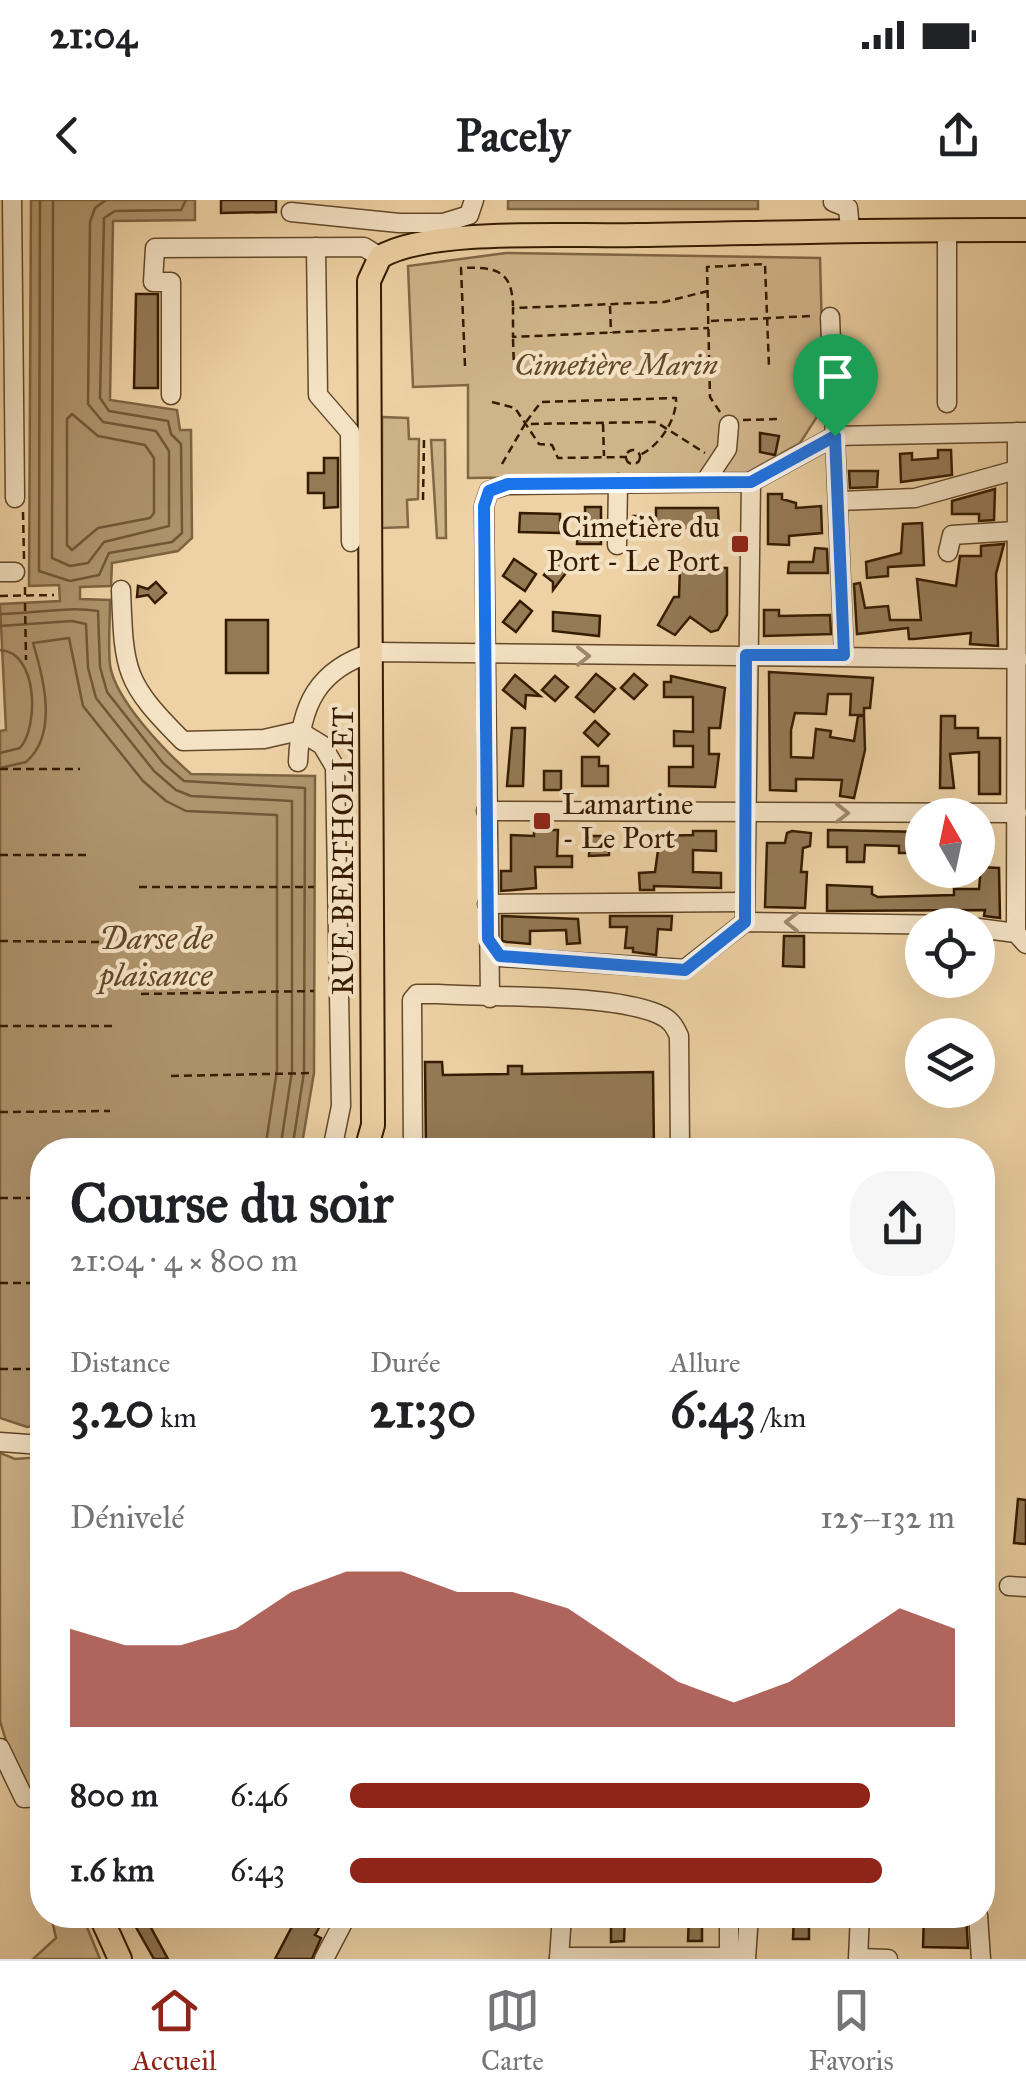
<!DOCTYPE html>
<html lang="fr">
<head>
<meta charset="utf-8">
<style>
  :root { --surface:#fff; --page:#f6f6f6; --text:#202124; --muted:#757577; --line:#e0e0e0; --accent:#8f2418 }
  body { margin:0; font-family:"IM FELL Great Primer",serif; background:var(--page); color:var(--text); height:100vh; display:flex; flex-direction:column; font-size:38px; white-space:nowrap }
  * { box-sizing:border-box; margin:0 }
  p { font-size:32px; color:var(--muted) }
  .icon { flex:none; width:55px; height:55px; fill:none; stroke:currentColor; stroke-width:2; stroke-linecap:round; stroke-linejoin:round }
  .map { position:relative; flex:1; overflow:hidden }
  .drawer { position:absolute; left:30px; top:938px; width:965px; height:790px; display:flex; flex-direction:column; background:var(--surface); border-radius:40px; box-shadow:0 10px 40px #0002 }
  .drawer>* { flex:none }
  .needle { width:65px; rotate:351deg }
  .fabs { position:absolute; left:905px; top:598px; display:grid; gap:20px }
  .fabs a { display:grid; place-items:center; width:90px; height:90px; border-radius:50%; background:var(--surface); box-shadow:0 10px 40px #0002; font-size:50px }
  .pin { position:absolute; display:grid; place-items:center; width:85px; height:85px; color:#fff; margin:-102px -42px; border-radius:50% 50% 50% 0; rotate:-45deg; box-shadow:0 0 10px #0007 }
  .pin .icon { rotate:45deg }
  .round { display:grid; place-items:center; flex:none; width:105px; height:105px; border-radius:40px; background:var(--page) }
  .headline { display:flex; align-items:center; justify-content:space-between; height:170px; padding:0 40px }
  h1 { font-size:55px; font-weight:700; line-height:75px }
  .figures { display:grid; grid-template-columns:repeat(3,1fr); gap:15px; height:170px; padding:10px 40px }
  .figures div { display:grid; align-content:center }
  .figures b { font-size:50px; font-weight:700 }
  .figures small { font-size:28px; font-weight:400 }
  .figures p { font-size:28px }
  .chart { height:280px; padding:20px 40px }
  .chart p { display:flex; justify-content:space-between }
  .chart svg { width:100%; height:180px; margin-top:10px; fill:var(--accent); opacity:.7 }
  ul { padding:0 40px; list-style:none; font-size:32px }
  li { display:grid; grid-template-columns:160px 120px 1fr; align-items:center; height:75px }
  li i { height:25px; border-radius:12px; background:var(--accent) }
  .status { display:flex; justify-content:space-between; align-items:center; height:70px; padding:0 50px; background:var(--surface); direction:ltr }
  .status svg { height:28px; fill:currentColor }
  header { display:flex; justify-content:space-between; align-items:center; height:130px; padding:0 40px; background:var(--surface); font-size:45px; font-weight:700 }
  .menu { display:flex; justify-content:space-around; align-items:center; height:140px; border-top:2px solid var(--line); background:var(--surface); font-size:28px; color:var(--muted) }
  .menu a { display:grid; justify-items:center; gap:5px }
  .menu .on { color:var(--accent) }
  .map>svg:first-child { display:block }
  .green { fill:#cfb389; stroke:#826744; stroke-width:2.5 }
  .water { fill:#af946d; stroke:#7e6441; stroke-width:2.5 }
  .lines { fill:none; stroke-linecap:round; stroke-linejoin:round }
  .shore { stroke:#725836; stroke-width:2.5 }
  .building { fill:#957a56; stroke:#351b00; stroke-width:2.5 }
  .minor-casing { stroke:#634929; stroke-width:21 }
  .major-casing { stroke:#351b00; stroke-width:26 }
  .path { stroke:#351b00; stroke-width:2.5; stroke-dasharray:8 5; stroke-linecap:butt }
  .minor { stroke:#f4e2c4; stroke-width:18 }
  .major { stroke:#eed2a5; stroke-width:22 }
  .oneway { stroke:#9e886c }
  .route-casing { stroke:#fff; stroke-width:20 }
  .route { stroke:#1a73e8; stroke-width:12 }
  .poi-dot { fill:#8f2418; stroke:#f4e2c4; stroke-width:4 }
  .labels { text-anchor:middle; stroke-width:8; stroke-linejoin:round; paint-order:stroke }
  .park-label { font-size:30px; font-style:italic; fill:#634929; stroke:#f4e2c4 }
  .poi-label { font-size:30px; fill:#351b00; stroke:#f4e2c4; text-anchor:end }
  .street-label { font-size:30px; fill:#351b00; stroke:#f4e2c4 }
  .water-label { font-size:32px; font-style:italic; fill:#604526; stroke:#f4e2c4 }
</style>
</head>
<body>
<div class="status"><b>21:04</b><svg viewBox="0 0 49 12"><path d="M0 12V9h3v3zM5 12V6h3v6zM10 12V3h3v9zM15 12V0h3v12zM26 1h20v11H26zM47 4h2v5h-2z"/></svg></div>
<header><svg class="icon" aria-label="back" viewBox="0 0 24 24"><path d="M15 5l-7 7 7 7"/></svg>Pacely<svg class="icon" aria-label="share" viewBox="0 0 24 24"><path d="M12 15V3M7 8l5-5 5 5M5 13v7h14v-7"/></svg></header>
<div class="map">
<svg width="1026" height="1759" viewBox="0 0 1026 1759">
  <rect width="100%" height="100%" fill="#eed2a5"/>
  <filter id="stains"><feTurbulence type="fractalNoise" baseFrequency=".002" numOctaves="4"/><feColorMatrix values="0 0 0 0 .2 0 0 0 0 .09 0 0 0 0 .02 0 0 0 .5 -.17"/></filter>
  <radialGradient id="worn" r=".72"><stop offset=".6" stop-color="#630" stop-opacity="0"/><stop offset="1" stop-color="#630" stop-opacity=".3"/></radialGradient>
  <g class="green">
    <polygon points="506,53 820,58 824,206 800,243 745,274 468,278 468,185 413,187 408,66"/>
    <polygon points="382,217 408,218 409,239 419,239 418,299 407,300 408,327 382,328"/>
    <polygon points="431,240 445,240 446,338 437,338"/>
    <polygon points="0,1253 15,1259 42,1257 42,1583 33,1590 19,1583 0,1521"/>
    <polygon points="51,1715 82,1715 100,1759 33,1759 56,1738"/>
  </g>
  <g class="water">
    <path d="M 31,0 L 195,0 L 195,20 L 113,21 L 110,200 L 177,210 L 180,230 L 191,230 L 192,338 L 178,351 L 112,363 L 111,386 L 80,387 L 80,399 L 110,400 C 110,422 108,444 110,465 C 115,500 165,551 191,574 L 315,576 L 314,873 L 301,950 L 42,950 L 42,1225 L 27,1227 L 0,1218 L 0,531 L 6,530 L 0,404 L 60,401 L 59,385 L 29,386 Z"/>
    <rect x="508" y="0" width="250" height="9"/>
  </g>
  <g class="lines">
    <g class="shore">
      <polyline points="40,0 39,371 70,381 99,375 109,353 172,342 182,333 181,244 171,234 168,221 109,211 100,198 104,18 115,11 181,10 186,0"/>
      <polyline points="53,0 52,358 70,366 88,363 104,342 169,326 169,251 156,231 103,222 88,204 90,22 95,8 106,0"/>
      <polygon points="72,214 98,236 145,245 154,258 154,313 150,318 98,328 72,350 67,345 67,219"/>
      <path d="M 0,414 C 35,414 66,406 98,411 L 100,467 L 107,492 L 163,563 L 184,581 L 305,588 L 304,872 L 292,950"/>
      <polyline points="0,426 72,421 86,424 88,468 96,498 154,571 176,590 191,596 292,601 292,871 280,950"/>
      <path d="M 0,450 C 38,452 39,526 20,548 L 0,553"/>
      <path d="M 0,568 L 26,562 C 59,534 43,476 33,443 L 69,438 L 83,506 L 143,581 L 166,601 L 186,611 L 277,615 L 277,870 L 265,950"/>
    </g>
  </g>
  <g class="building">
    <polygon points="221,0 276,0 276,12 221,13"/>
    <polygon points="136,94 158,94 158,188 134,188"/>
    <polygon points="760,233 779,236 775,255 760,252"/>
    <polygon points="938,250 951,250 952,275 901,282 900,254 912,253 912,260 938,258"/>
    <polygon points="324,258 338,258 338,307 324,308 324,293 308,293 308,273 324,273"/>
    <polygon points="849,271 878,271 877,287 850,288"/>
    <polygon points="995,289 994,320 979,321 979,314 952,314 952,301"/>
    <polygon points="768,294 782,294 782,299 796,303 796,308 821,306 822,333 789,336 789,345 768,344"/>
    <polygon points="585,307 601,307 601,344 577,344 578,327 585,327"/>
    <polygon points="656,308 718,308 719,328 668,328 668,337 632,336 633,316 656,316"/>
    <polygon points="520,313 560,314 560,333 519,332"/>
    <polygon points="922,323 924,365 888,367 888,376 867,378 866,362 901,353 903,324"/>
    <polygon points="1004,344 996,374 998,446 970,444 971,433 914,439 909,439 908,428 857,434 854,384 860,383 865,408 888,406 890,420 921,420 917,379 956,386 960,356 981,356 981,346"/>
    <polygon points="815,348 827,349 828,373 788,373 789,362 813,362"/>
    <polygon points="514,359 536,374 525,391 503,376"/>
    <polygon points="556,359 569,369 553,390 553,382 544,375"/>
    <polygon points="680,367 727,368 727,415 718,430 711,432 690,417 675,435 658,425 674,397 679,397"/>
    <polygon points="156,382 166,393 155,403 148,395 137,397 138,386 148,389"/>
    <polygon points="520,401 532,411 516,432 503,422"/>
    <polygon points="764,410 779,410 779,416 830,415 831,434 764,436"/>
    <polygon points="553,412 600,416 599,436 553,431"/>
    <rect x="226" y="420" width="42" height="53"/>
    <polygon points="769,472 873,478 870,508 864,508 864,515 850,515 851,494 828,494 826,514 795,513 791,530 791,557 813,558 816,529 831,531 830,537 854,541 858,516 864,516 865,550 854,598 840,596 842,580 796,579 796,591 770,590"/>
    <polygon points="596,474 615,489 594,512 576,497"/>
    <polygon points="634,474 647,485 634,499 621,488"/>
    <polygon points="515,475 540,496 526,495 525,508 503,490"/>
    <polygon points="555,476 568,487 555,501 542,490"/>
    <polygon points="671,476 725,488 720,528 709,528 709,554 719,554 715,587 669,586 669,567 693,567 693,546 674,546 674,531 693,532 693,497 664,497 664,482 671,482"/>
    <polygon points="941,516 955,516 955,528 978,528 978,538 1000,538 1000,594 979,594 979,552 950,554 954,588 940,588"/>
    <polygon points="595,521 609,534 598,546 584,533"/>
    <polygon points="512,528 525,528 523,586 507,586"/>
    <polygon points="582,557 599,557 599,566 608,566 608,586 582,586"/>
    <rect x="544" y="571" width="17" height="19"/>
    <polygon points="534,630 558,630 557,656 572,656 572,667 535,667 536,688 501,691 501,671 511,671 511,635 534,636"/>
    <polygon points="828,630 922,632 922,647 921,653 899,653 899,646 865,645 864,662 847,662 847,647 828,647"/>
    <polygon points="693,631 716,631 716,651 693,650 693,672 721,673 721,688 654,686 654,690 640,690 639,673 655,672 660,636 693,635"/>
    <polygon points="792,631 811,633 810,646 803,648 801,672 807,672 805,708 765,707 767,643 785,643 787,633"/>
    <polygon points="590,636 609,636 609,655 589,656"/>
    <polygon points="981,667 999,668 1000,718 984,716 985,710 827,711 827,685 872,687 872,694 878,697 954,695 954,689 979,689"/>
    <polygon points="502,716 578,719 580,743 567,744 566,730 530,731 530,744 507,742 502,741"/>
    <polygon points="610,716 672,716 671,730 658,729 656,755 633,752 633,748 625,748 627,727 610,727"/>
    <polygon points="784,736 804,736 804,767 783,766"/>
    <polygon points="425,862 442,862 443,875 508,874 508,866 522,866 522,874 653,872 654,950 426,950"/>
    <polygon points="1018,1299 1026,1300 1026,1344 1014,1343"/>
    <polygon points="129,1715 144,1715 168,1759 154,1759"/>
    <polygon points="298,1715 321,1724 315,1735 321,1738 312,1759 275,1759"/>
    <polygon points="611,1715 625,1715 624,1741 611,1742"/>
    <polygon points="689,1715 702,1715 702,1741 688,1741"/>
    <polygon points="794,1715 809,1715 809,1739 793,1739"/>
    <polygon points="924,1715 966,1715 968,1748 923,1747"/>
  </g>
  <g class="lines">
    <g class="minor-casing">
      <g id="minor">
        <polyline points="12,0 15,298"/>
        <polyline points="833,2 848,8 850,29"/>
        <polyline points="291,12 399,23 443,23 469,15 474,0"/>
        <polyline points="316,47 318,195 350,232 351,342"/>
        <polyline points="830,117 844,455"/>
        <polyline points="171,195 171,82 153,82 155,48 364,47 380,57"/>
        <polyline points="947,203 947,29"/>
        <polyline points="705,282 727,249 729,225"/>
        <polyline points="839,301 915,298 1016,270"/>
        <polyline points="617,345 618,283"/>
        <polyline points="948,352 952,335 1015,331"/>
        <polyline points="0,372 15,372"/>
        <path d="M 121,390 C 124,472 124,482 183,541 L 264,539 L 299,531"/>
        <polyline points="299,531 322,545 335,567 341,906 332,950"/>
        <path d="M 298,562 C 300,506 317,469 374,452 L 1018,459"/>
        <polyline points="486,611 1017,613"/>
        <polyline points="487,704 745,702"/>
        <polyline points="745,722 751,282"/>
        <polyline points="978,728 1016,733 1026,744"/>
        <polyline points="1016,733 1017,232"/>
        <polyline points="492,749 500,757 685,769 745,722 959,725"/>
        <polyline points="490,798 484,306 489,291 507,285 751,282 835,236 1026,232"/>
        <path d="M 413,950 L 412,800 L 417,794 L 438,794 C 496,798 609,793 658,814 C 670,819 674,825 679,836 L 680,950"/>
        <polyline points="0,1242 42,1245"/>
        <polyline points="1009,1386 1026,1387"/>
        <polyline points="0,1548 24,1598 42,1597"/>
        <polyline points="978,1715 981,1759"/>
        <polyline points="559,1757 729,1757"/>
        <polyline points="859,1758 888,1759"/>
        <polyline points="324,1759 347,1715"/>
        <polyline points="559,1759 562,1715"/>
        <polyline points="729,1759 729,1715"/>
        <polyline points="746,1759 749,1715"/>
        <polyline points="858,1759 860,1715"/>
      </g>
    </g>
    <g class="major-casing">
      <g id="major">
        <path d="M 366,950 L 373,925 L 369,81 L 380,57 C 430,27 574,37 637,35 C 767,33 896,29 1026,30"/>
        <polyline points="100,1715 120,1759"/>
      </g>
    </g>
    <g class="path">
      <polyline points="708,91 664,102 513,108 513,137 709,128"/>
      <polyline points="610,106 611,133"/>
      <polyline points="711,121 810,116"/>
      <polyline points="513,139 514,169"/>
      <path d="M 465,166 L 461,68 C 495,67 512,69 513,106"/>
      <polyline points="492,202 515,208 539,244 552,245 558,258 627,257"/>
      <polyline points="720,212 710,197 707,67 765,64 769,167"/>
      <polyline points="743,220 781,219"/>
      <path d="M 526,222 L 541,202 L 676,198 C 677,220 659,246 640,255"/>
      <polyline points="603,224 604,256"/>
      <circle cx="633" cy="257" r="7"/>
      <polyline points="502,264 525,224 656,222 705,253"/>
      <polyline points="423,300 424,240"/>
      <polyline points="23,312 24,359"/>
      <polyline points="25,387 25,395"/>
      <polyline points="0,396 54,395"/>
      <polyline points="25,403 26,460"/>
      <polyline points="0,569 80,569"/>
      <polyline points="0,655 87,655"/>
      <polyline points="139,687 314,687"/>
      <polyline points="0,741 102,742"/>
      <polyline points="141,794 314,791"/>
      <polyline points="0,826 112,826"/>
      <polyline points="171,876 314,873"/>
      <polyline points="0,912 110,911"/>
      <polyline points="0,998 42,998"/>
      <polyline points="0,1083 42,1083"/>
      <polyline points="0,1169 42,1169"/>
    </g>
    <use href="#minor" class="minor"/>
    <use href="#major" class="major"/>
  </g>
  <defs><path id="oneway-chevron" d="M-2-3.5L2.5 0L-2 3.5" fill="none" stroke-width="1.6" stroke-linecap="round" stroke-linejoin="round" transform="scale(2.5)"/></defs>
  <g class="oneway">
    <use href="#oneway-chevron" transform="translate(583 456)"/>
    <use href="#oneway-chevron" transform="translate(842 613)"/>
    <use href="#oneway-chevron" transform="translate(792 722) rotate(-180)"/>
  </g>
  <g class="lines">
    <g class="route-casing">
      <polygon id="route" points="835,236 844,455 746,455 745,722 685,770 500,756 488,739 484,306 489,291 508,284 751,282"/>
    </g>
    <use href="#route" class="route"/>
  </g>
  <g class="poi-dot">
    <rect x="730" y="334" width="20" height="20" rx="5"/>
    <rect x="532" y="611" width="20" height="20" rx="5"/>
  </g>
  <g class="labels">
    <g class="park-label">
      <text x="616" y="175">Cimetière Marin</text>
    </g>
    <g class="poi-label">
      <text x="720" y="337">Cimetière du<tspan x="720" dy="34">Port - Le Port</tspan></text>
      <text x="562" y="614" text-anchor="start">Lamartine<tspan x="562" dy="34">- Le Port</tspan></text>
    </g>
    <g class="street-label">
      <text transform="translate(343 651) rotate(-90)" y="10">RUE BERTHOLLET</text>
    </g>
    <g class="water-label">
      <text x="156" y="749">Darse de<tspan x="156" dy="37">plaisance</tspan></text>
    </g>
  </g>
  <rect width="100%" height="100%" filter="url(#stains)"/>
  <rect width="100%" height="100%" fill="url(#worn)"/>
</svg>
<div class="fabs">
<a><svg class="needle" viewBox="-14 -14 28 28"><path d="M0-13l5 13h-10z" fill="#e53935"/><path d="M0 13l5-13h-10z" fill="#757577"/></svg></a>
<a><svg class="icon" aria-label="locate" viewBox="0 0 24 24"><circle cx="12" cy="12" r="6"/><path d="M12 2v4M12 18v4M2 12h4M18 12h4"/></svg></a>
<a><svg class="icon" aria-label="layers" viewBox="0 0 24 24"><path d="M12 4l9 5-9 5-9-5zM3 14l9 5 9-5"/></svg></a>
</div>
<div class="pin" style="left:835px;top:236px;background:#1e9e55"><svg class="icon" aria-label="arrive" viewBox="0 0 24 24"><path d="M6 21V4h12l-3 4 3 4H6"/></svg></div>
<section class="drawer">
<div class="headline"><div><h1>Course du soir</h1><p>21:04 · 4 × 800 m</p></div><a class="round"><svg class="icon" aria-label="share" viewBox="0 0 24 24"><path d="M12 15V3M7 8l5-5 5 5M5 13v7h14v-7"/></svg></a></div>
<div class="figures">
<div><p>Distance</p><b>3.20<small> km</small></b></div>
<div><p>Durée</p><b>21:30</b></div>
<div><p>Allure</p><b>6:43<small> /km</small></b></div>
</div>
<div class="chart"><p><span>Dénivelé</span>125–132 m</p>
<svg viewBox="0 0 160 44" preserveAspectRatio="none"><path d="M0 44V20L10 24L20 24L30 20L40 11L50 6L60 6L70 11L80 11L90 15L100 24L110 33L120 38L130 33L140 24L150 15L160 20V44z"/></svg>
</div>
<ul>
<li><b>800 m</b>6:46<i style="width:86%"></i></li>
<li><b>1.6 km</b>6:43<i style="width:88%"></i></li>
</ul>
</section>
</div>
<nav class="menu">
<a class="on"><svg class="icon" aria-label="home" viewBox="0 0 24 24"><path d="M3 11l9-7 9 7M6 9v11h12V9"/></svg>Accueil</a>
<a><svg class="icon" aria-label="map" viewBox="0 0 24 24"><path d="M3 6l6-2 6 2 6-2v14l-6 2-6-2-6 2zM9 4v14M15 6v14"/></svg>Carte</a>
<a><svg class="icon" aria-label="saved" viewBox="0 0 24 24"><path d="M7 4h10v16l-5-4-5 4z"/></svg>Favoris</a>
</nav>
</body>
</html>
